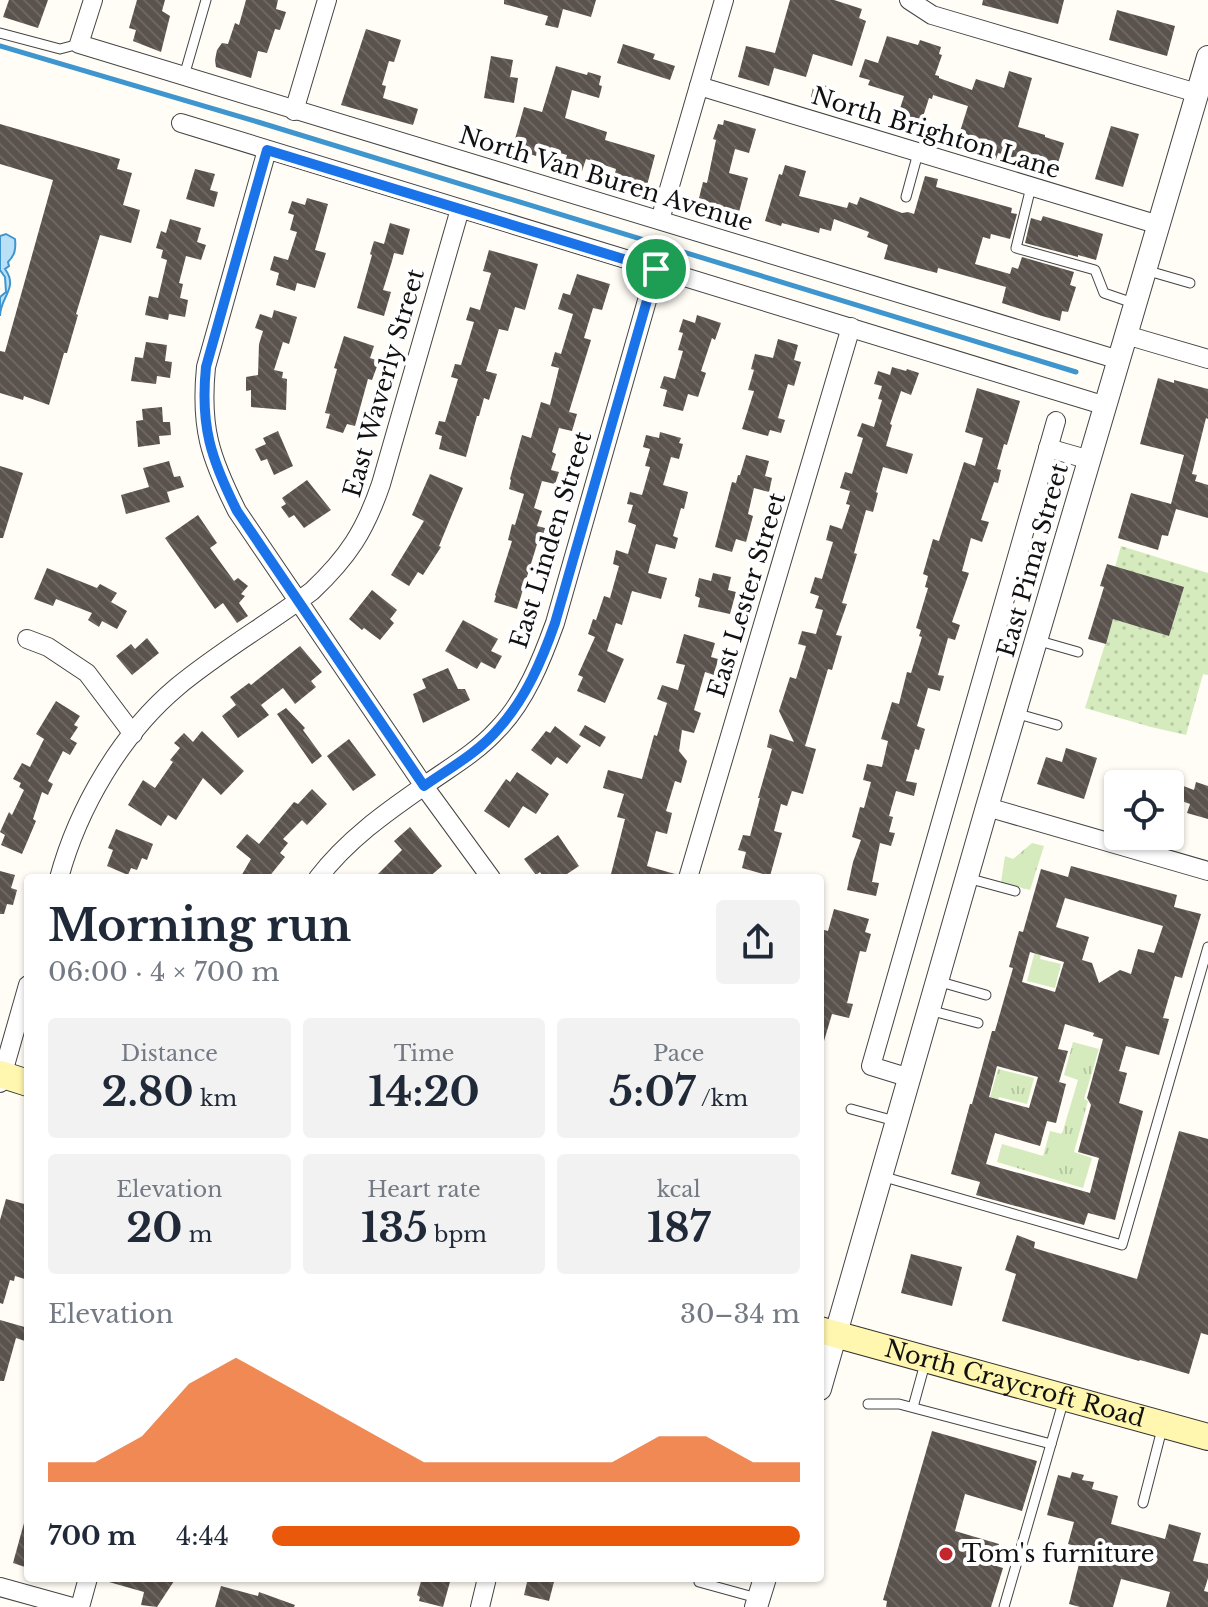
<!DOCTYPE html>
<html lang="en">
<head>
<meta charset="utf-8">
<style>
  :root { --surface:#fff; --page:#f2f2f3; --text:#1f2937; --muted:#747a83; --accent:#ea580c }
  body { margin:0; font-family:"Libre Baskerville",serif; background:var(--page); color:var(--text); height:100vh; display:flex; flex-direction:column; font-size:30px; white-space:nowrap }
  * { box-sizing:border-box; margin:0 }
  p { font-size:26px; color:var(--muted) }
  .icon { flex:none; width:44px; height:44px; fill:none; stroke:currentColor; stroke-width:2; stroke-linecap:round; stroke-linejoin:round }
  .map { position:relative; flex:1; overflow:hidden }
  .details { position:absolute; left:24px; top:874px; width:800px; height:708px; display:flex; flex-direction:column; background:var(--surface); border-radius:8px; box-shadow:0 2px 6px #0004 }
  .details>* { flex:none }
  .fabs { position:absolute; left:1104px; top:770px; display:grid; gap:16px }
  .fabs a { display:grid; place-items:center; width:80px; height:80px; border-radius:8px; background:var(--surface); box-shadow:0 2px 6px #0004; font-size:40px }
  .pin { position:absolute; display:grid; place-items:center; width:68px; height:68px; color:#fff; margin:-34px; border:4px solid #fff; border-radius:50%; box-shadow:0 2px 8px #0007 }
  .round { display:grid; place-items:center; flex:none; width:84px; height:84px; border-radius:8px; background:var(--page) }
  .headline { display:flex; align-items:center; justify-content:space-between; height:136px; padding:0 24px }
  h1 { font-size:44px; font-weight:700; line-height:60px }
  .figures { display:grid; grid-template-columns:repeat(3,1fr); gap:12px; height:136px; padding:8px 24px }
  .figures div { display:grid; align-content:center; border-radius:8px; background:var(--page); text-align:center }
  .figures b { font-size:40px; font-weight:700 }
  .figures small { font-size:22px; font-weight:400 }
  .figures p { font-size:22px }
  .chart { height:224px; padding:16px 24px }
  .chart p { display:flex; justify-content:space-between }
  .chart svg { width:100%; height:144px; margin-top:8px; fill:var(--accent); opacity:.7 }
  ul { padding:0 24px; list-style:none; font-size:26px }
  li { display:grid; grid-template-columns:128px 96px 1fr; align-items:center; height:60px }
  li i { height:20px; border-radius:10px; background:var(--accent) }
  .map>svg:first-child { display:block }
  .grass { fill:url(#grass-tufts) }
  .garden { fill:url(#garden-dots) }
  .water { fill:#b9e0f7; stroke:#3f96cf; stroke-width:2 }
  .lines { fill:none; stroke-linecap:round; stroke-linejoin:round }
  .stream { stroke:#3f96cf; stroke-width:5 }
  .building { fill:url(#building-back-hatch); fill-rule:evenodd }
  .service-casing { stroke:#444; stroke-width:11 }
  .minor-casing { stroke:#444; stroke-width:20 }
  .tertiary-casing { stroke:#444; stroke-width:24 }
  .secondary-casing { stroke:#333; stroke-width:28 }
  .service { stroke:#fff; stroke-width:9 }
  .minor { stroke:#fff; stroke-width:18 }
  .tertiary { stroke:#fff; stroke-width:22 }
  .secondary { stroke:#fff6b0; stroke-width:26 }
  .route-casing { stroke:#fff; stroke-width:16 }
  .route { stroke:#1a73e8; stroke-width:10 }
  .poi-dot { fill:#c4262e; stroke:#fff; stroke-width:3 }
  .labels { text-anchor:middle; stroke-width:8; stroke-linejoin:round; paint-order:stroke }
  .street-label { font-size:24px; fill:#111; stroke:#fff }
  .poi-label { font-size:24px; fill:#111; stroke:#fff; text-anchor:start }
</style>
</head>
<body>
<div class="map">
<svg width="1208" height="1607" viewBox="0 0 1208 1607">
  <defs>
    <pattern id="grass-tufts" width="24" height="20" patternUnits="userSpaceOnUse" patternTransform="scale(2)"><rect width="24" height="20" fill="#d5ebbd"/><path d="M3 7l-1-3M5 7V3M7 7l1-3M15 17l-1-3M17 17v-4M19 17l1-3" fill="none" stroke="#b6c8a1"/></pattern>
    <pattern id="garden-dots" width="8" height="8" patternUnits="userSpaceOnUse" patternTransform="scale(2)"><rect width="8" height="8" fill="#d5ebbd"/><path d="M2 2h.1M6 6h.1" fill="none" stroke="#b6c8a1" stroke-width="1.8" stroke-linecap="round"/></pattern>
    <pattern id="building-back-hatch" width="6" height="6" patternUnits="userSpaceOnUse" patternTransform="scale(2)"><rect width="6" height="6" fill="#5a524d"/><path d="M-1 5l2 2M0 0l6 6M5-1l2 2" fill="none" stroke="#6d6662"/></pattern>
  </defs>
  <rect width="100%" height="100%" fill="#fffdf5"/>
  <g class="grass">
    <polygon points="1032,843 1044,846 1030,890 1001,882 1005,856 1013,859"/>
    <polygon points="1039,936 1046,938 1040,959 1061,964 1055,988 1027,981"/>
    <polygon points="1073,1042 1099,1049 1084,1099 1088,1101 1074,1152 1092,1158 1083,1188 997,1162 1002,1144 1043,1156 1050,1131 1062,1134 1078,1080 1064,1075"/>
    <polygon points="998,1069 1034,1078 1027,1104 999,1097 997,1103 989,1101"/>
  </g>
  <polygon class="garden" points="1121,546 1208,573 1208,675 1203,674 1186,735 1151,727 1085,708 1113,619 1115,567"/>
  <path class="water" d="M 6,234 L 15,239 C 16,249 15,255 8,262 L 9,266 L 5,269 C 19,288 0,297 0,316 L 0,297 L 6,292 L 5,277 L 0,270 L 0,236 Z"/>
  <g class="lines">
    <polyline class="stream" points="0,46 258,122 1076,372"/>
  </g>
  <g class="building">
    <polygon points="9,0 48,0 38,28 3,17"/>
    <polygon points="137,0 165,0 162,11 170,16 161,52 133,41 136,30 129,28"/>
    <polygon points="246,0 278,0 276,9 286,12 280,30 275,29 267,53 258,51 251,78 216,67 215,60 217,50 222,43 228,44 235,23 239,25"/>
    <polygon points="504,0 596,0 591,17 563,9 558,28 545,25 548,16 504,4"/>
    <polygon points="790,0 834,0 862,9 859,18 866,21 852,66 813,54 806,77 774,68 769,86 738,77 746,46 775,53"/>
    <polygon points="983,0 1064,0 1058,24 982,5"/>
    <polygon points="1117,10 1175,26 1167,56 1109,40"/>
    <polygon points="366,29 401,40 394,62 389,61 382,85 386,86 383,98 418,109 413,125 341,105"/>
    <polygon points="887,36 918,45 920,40 941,47 939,54 942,55 935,75 939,76 939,78 972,90 976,79 1004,88 1009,71 1032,78 1018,127 1045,135 1045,137 1064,143 1056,170 998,153 996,160 976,154 979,145 958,138 968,106 933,95 932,99 929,98 919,129 896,121 904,96 868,85 870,80 859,77 865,59 878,63"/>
    <polygon points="623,44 655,54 653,59 675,66 670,80 617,63"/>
    <polygon points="491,56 513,60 510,77 518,78 514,103 484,98"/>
    <polygon points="556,66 587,75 588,72 601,76 599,85 602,86 599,98 572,90 565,118 607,132 605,140 655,155 646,189 625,183 626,180 614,177 616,169 586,159 582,171 564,165 567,155 538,147 536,156 521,151 524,142 515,139 524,107 542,112"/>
    <polygon points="814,83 835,88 831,103 811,97"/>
    <polygon points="724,120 756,129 749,153 735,149 729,173 748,178 739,212 734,211 734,213 704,205 706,200 699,198 703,182 707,183 716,140 713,139 718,124 723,125"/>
    <polygon points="0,124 120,159 117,169 132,173 123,205 140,210 131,243 100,235 76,314 78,315 67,353 64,353 49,405 24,396 23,400 0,393 0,351 5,352 53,180 0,164"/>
    <polygon points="1111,126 1139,134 1123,187 1095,179"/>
    <polygon points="785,165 806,171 799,196 847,208 849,202 857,205 860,197 902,213 908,212 914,214 925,176 938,179 936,187 1012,208 1011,213 1017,214 1010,239 991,234 990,239 983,237 975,264 1010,274 1012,267 1018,269 1022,257 1074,272 1070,285 1076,287 1068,312 1062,311 1060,321 1042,316 1002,303 1006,287 938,268 937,273 884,259 888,245 867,237 869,232 834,219 831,231 820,228 819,233 782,223 781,226 765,221 779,174 782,175"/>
    <polygon points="195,169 215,174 210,190 218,192 214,207 186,199"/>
    <polygon points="307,198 328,204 315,250 326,253 315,288 297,283 295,291 276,285 279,273 270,270 274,256 288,260 297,232 290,230 294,215 288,213 292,201 305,205"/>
    <polygon points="1043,216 1103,234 1096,260 1078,255 1078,257 1025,243 1031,218 1041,221"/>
    <polygon points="170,219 201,228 197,242 206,245 201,260 186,256 179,283 183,284 180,298 188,300 185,317 169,314 168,320 145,315 149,296 158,298 167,260 161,258 163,250 156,248 161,231 166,233"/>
    <polygon points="390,223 410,229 403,255 394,253 392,261 383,290 391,292 384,316 357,308 372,255 370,254 374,241 384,244"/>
    <polygon points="489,250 538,264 525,310 515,307 508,331 499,329 486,371 497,374 489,400 484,398 479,416 477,416 466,457 439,449 442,436 435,434 439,421 445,422 458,379 451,377 455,364 461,365 474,322 466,320 470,307 480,310 491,273 483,271"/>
    <polygon points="577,274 610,284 602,310 593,308 584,338 591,340 569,412 577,414 572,431 559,428 552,452 556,454 551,470 559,472 555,484 542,481 534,508 542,511 537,526 545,528 541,542 538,541 517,609 494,602 496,596 495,595 512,541 508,540 512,524 515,525 524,494 509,489 511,480 510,479 522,435 531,438 541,402 550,405 559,368 551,366 555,352 561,354 573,314 558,309 563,293 570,295"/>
    <polygon points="274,310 297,317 289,344 283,342 274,370 283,372 282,378 287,379 286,410 251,407 251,390 246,391 246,377 258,375 259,344 263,331 255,328 260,314 272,318"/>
    <polygon points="697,315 721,323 715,340 712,338 701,371 706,373 698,397 688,394 683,411 663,406 667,390 660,388 664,376 675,379 683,351 678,350 683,333 679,332 683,319 695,323"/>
    <polygon points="344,336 374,346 370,358 379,361 372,380 368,379 355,426 347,424 343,433 326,428 330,414 325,413 337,369 334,368"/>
    <polygon points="778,339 798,345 794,360 801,362 794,386 788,384 778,418 785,420 781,433 770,430 768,436 742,429 754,391 748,390 754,370 751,369 755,354 773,358"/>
    <polygon points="146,342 167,345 165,361 172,362 170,378 157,376 156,384 131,381 135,357 143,358"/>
    <polygon points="892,367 906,371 907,369 919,373 911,395 901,391 890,424 892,425 886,446 913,454 907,474 883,467 876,492 878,493 873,512 866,510 854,553 857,554 842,603 847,604 836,635 842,636 832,670 828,669 805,746 816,749 803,794 792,791 787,806 781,804 774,831 782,833 770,876 742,868 746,852 738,850 743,835 750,836 760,798 758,798 772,749 767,747 770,734 794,742 779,711 790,677 796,679 806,646 798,644 802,631 816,634 823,610 815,608 819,596 810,593 815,577 822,579 833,542 826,540 830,525 842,529 850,505 846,504 850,491 840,488 845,472 852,474 863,438 857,436 862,423 874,427 882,400 878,399 882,386 874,384 878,371 890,375"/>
    <polygon points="1158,378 1174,383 1174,380 1208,389 1208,419 1206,418 1192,474 1197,475 1195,481 1208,485 1208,518 1176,509 1168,536 1162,535 1158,550 1118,538 1131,493 1171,504 1184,455 1140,444"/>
    <polygon points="977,388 1020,401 1007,445 1004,444 997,469 1001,470 998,483 994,482 981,520 989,522 982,542 971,538 962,571 969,573 952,622 960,625 955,640 948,638 938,675 944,676 940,691 928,688 917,726 925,729 919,750 915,749 906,781 917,783 914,796 896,791 889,816 893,817 889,832 895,833 891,846 880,843 872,882 879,883 876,896 847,890 853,862 861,840 852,837 860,807 864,808 871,782 863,780 867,764 882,767 888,741 881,739 892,702 899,704 907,672 911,673 922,637 919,636 921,630 916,628 928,588 925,587 928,576 923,574 933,539 939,541 964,462 975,466 983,438 965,432"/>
    <polygon points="162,407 163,422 170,422 171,435 159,436 160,444 138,447 136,421 143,420 142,409"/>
    <polygon points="278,431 293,466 274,475 267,459 261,461 255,449 266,444 263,438"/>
    <polygon points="660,432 681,438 679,443 683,444 679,459 671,457 663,485 688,492 684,509 681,508 673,536 678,538 675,549 656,544 648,573 667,578 661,599 632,591 622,625 616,623 607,651 624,659 605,703 577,691 583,677 578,675 595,637 588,634 593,619 596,620 604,596 610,598 619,566 613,564 616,550 628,554 636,525 628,522 633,505 627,504 630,492 642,495 650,467 645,466 650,449 643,447 646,435 659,438"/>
    <polygon points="746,455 769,461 765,476 772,478 769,492 754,488 748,514 753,516 746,542 736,539 732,552 715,547 732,482 736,483 738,475 740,475"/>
    <polygon points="169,461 174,477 180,476 184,487 167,492 170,502 126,514 121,495 149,487 143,468"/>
    <polygon points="0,466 23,473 3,538 0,538"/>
    <polygon points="430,474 463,488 439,546 441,547 423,575 418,572 409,586 391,575 424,521 412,515"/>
    <polygon points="307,480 331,510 304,528 294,515 289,518 281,507 286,504 282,498"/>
    <polygon points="198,515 217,543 210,548 234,581 238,578 248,586 241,594 245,596 239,603 248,616 237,623 223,603 215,609 165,538"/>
    <polygon points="1107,564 1184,587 1169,636 1113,619 1106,644 1088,639 1104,587 1100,586"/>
    <polygon points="47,568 97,588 100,584 117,593 111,602 127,611 117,629 102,621 99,627 88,620 92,613 56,599 53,606 34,599"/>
    <polygon points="713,573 731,577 728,590 736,592 730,614 698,607 700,598 695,596 699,578 711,581"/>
    <polygon points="372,590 397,610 390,619 394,623 380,640 364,628 362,630 349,619"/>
    <polygon points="463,620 498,639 491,651 502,656 495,669 481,662 477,669 445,651"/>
    <polygon points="684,634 715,643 711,657 718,659 714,675 705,672 694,710 701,713 694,733 682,730 679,751 687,761 681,783 675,781 666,811 672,813 667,834 656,831 647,866 675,874 675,878 610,878 625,819 617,817 624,794 603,788 608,770 642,779 654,735 657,736 667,703 657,699 662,685 678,690 685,665 676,663"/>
    <polygon points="147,638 159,653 132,675 116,656 131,644 135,649"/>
    <polygon points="300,646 322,672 311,681 316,687 295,704 283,688 261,705 269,715 238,738 222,716 236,705 230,697 249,683 251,685"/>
    <polygon points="448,668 458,689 465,689 470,700 423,723 413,694 426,688 422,679"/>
    <polygon points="56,701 80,716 74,725 78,727 70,739 77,743 70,755 63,751 48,781 53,784 48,795 42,792 33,819 36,821 22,854 1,845 5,835 0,832 9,812 12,815 24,790 19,787 21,783 13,779 22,763 30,767 44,739 36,734"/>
    <polygon points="286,708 305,728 303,730 322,756 312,764 277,714"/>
    <polygon points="585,725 606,737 600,747 579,735"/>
    <polygon points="555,726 581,746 567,764 557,757 551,765 531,750 546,731 550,733"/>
    <polygon points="202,731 244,771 221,795 203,778 176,820 168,815 161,826 128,805 143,780 155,788 173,762 170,760 180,748 174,743 184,733 193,742"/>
    <polygon points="349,739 376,775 353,791 327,756"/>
    <polygon points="1066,748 1097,758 1084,799 1037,784 1046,757 1062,762"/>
    <polygon points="517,772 549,794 536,814 523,806 509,828 484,811 506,779 510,782"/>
    <polygon points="1170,781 1194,790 1196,782 1208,786 1208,819 1187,813 1190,804 1170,797"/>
    <polygon points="312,789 327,804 307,825 302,820 283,839 288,843 280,853 285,857 268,878 240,878 251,859 236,847 247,834 259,844 294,802 298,804"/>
    <polygon points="410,827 442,866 428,878 374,878 402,850 394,841"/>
    <polygon points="116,829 153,844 147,860 142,858 137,870 131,868 128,875 107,866 113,850 108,848"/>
    <polygon points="558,835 579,866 561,878 544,878 540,872 536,875 524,859"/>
    <path d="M 1071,866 L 1177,895 L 1174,907 L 1201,914 L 1182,978 L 1175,976 L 1163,1018 L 1169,1019 L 1159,1055 L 1126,1046 L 1119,1071 L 1127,1073 L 1119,1103 L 1143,1111 L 1115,1220 L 1088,1213 L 1084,1225 L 976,1195 L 980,1182 L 951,1174 L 970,1104 L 972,1104 L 992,1031 L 995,1031 L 1013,968 L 1009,967 L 1019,931 L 1023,932 L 1041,869 L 1068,877 ZM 1065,898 L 1163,926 L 1154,953 L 1138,949 L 1131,974 L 1120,970 L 1099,983 L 1092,963 L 1082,960 L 1089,937 L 1056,927 ZM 1030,952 L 1064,962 L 1055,992 L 1022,982 ZM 1065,1024 L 1094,1033 L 1093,1036 L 1103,1039 L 1087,1098 L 1091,1105 L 1078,1152 L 1099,1158 L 1090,1193 L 986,1164 L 995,1133 L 1040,1146 L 1047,1121 L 1056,1123 L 1066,1084 L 1059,1082 L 1068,1051 L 1058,1049 ZM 997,1066 L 1038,1077 L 1029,1108 L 989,1097 Z"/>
    <polygon points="0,871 15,875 11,888 17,890 13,905 7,904 4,914 0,914"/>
    <polygon points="834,909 869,919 865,932 871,934 866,952 860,951 847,1003 853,1004 849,1018 832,1014 824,1041 820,1041 820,929 828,931"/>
    <polygon points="1179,1131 1208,1139 1208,1335 1201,1333 1189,1374 1140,1360 1139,1361 1002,1321 1016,1274 1005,1270 1017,1235 1035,1242 1034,1248 1137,1279"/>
    <polygon points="6,1199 28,1205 28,1280 15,1276 14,1281 10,1280 3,1304 0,1303 0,1220"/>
    <polygon points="911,1254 962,1267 952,1306 901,1293"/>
    <polygon points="0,1320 28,1328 28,1342 16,1338 4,1381 0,1381"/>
    <polygon points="932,1431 1037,1461 1022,1511 965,1494 955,1531 999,1544 993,1565 1003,1568 991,1607 886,1607 887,1601 883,1600"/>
    <polygon points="1072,1472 1084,1475 1082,1480 1094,1482 1092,1489 1118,1496 1111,1524 1165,1539 1169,1524 1201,1533 1193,1561 1208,1564 1208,1578 1204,1591 1208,1592 1208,1607 1166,1607 1170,1592 1121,1579 1113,1607 1080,1607 1069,1604 1083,1548 1068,1544 1074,1522 1047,1515 1058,1475 1070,1478"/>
    <polygon points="24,1523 28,1524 28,1568 13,1563"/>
    <polygon points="110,1578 176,1578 157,1607 141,1605 144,1592 109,1582"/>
    <polygon points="422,1578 451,1578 443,1607 419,1601 420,1597 417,1595"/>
    <polygon points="528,1578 555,1578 549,1601 524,1595"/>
    <polygon points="221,1586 258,1596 259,1592 295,1605 294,1607 215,1607"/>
  </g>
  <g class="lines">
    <g class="service-casing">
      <g id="service">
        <polyline points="0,33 60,49 79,44"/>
        <polyline points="184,76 206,0"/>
        <polyline points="1031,187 1016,248 1095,270 1104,293 1133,303"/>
        <polyline points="906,197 918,153"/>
        <polyline points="1145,270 1190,283"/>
        <polyline points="1036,640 1078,652"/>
        <polyline points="1015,713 1057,725"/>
        <polyline points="967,878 1015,891"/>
        <polyline points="937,981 986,995"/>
        <polyline points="929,1010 978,1023"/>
        <polyline points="851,1109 895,1121"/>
        <polyline points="881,1176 1122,1245 1208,947"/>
        <polyline points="868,1404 899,1404 1051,1444"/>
        <polyline points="913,1407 926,1360"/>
        <polyline points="1143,1503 1162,1429"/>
        <polyline points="699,1582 757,1598"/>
        <polyline points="1004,1607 1064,1399"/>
      </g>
    </g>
    <g class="minor-casing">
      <g id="minor">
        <polyline points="93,0 79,44 1119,360"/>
        <polyline points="909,0 932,15 1197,93"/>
        <polyline points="699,86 1159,225"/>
        <polyline points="294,111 327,0"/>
        <polyline points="181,123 1106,406"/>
        <path d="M 267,150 L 206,367 C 200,428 210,457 237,511 L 426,789 L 491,878"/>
        <polyline points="660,220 724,0"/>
        <polyline points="1126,335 1208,359"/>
        <polyline points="1048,448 1090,460"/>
        <polyline points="27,639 48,647 87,673 133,734"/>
        <polyline points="987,807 1208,871"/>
        <path d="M 59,878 C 78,808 121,734 177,687 C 219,652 268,624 312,591 C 348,557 365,531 381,484 L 460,209"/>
        <path d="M 318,878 C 347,840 385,813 424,786 C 449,768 476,753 497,730 C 525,702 542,659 555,623 L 656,269"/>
        <polyline points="688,878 851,327"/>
        <polyline points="910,1078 871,1066 1056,421"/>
        <polyline points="0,1083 28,985"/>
        <polyline points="0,1587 72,1607"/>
        <polyline points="80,1607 88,1578"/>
        <polyline points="480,1607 487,1578"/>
      </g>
    </g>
    <g class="tertiary-casing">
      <g id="tertiary">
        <polyline points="820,1389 987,807 1208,57"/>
        <polyline points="756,1607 765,1578"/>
      </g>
    </g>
    <g class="secondary-casing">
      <g id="secondary">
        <polyline points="0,1074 28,1083"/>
        <path id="s1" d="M 820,1330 L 1208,1437"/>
      </g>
    </g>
    <use href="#service" class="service"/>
    <use href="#minor" class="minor"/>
    <use href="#tertiary" class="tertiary"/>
    <use href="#secondary" class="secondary"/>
  </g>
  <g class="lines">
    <g class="route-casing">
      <path id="route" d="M 267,150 L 656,269 L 555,623 C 542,660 526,698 499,728 C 479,752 450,768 424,786 L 237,511 C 211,459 200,426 206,367 Z"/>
    </g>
    <use href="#route" class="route"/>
  </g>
  <circle class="poi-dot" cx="946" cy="1554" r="8"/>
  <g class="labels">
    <g class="street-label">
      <text transform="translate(936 133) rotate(17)" y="8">North Brighton Lane</text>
      <text transform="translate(606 179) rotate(17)" y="8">North Van Buren Avenue</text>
      <text transform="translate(384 383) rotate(-74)" y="8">East Waverly Street</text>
      <text transform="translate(551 540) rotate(-73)" y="8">East Linden Street</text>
      <text transform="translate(1033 560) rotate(-74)" y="8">East Pima Street</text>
      <text transform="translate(747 595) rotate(-73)" y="8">East Lester Street</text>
      <text dy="8" stroke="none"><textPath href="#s1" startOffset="202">North Craycroft Road</textPath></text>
    </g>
    <g class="poi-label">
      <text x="962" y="1562">Tom's furniture</text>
    </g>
  </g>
</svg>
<div class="fabs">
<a><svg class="icon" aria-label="locate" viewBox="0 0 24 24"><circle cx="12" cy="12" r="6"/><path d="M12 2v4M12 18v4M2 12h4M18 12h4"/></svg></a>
</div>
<div class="pin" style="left:656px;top:269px;background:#1e9e55"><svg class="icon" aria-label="arrive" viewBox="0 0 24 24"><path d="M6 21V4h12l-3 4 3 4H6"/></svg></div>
<section class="details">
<div class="headline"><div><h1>Morning run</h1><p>06:00 · 4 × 700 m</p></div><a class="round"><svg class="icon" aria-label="share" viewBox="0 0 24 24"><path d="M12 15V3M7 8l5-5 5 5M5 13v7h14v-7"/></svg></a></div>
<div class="figures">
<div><p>Distance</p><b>2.80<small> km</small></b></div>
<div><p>Time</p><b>14:20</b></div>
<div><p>Pace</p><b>5:07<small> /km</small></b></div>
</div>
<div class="figures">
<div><p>Elevation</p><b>20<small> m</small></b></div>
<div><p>Heart rate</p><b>135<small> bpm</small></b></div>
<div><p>kcal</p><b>187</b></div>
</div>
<div class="chart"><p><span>Elevation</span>30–34 m</p>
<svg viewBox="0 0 160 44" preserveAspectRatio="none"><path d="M0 44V38L10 38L20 30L30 14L40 6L50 14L60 22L70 30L80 38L90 38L100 38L110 38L120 38L130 30L140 30L150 38L160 38V44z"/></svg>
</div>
<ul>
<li><b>700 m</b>4:44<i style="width:100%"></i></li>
</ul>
</section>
</div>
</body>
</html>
